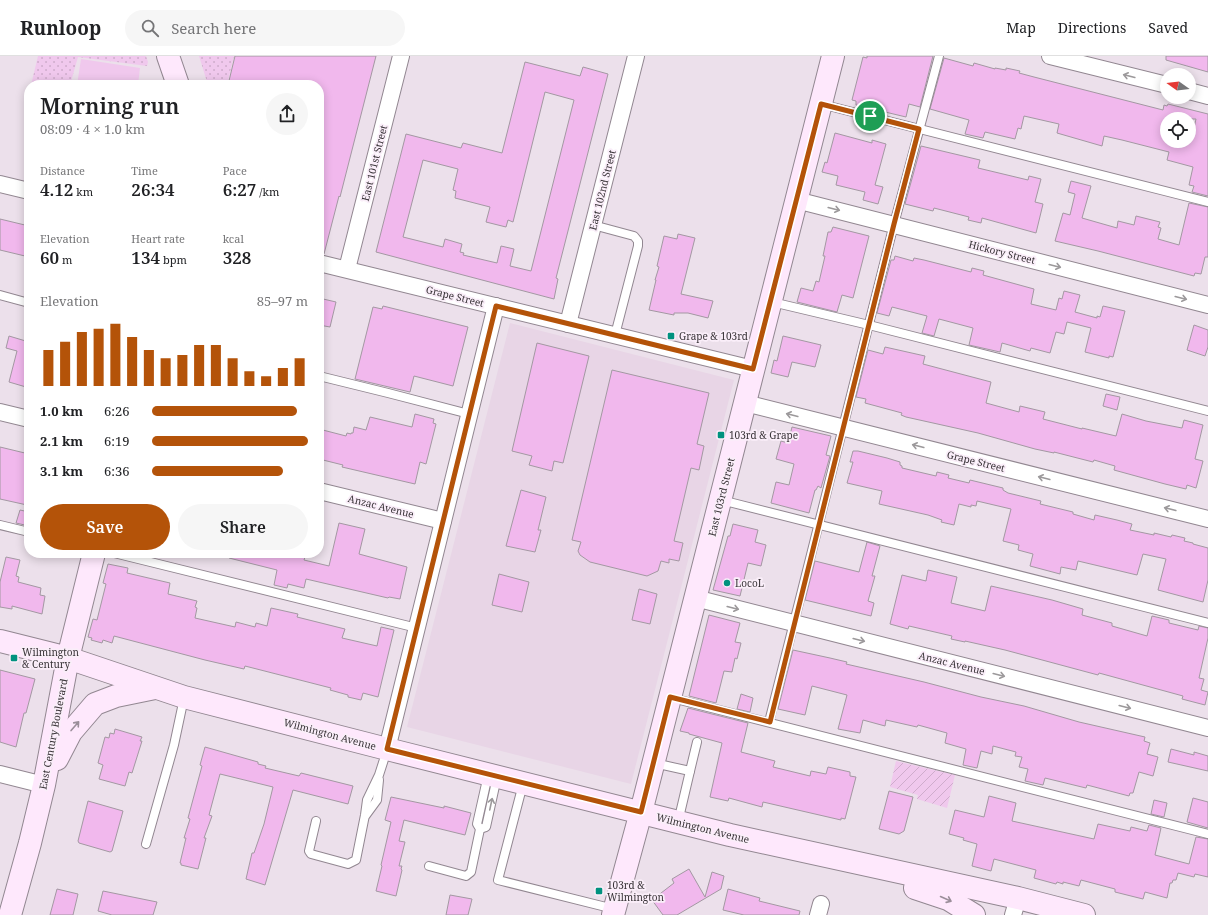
<!DOCTYPE html>
<html lang="en">
<head>
<meta charset="utf-8">
<style>
  :root { --surface:#fff; --page:#f6f6f6; --text:#202124; --muted:#757577; --line:#e0e0e0; --accent:#b45309 }
  body { margin:0; font-family:"Noto Serif",serif; background:var(--page); color:var(--text); height:100vh; display:flex; flex-direction:column; font-size:15px; white-space:nowrap }
  * { box-sizing:border-box; margin:0 }
  p { font-size:13px; color:var(--muted) }
  .icon { flex:none; width:22px; height:22px; fill:none; stroke:currentColor; stroke-width:2; stroke-linecap:round; stroke-linejoin:round }
  .map { position:relative; flex:1; overflow:hidden }
  .panel { position:absolute; left:24px; top:24px; width:300px; height:478px; display:flex; flex-direction:column; background:var(--surface); border-radius:16px; box-shadow:0 2px 10px #0003 }
  .panel>* { flex:none }
  .needle { width:26px; rotate:284deg }
  .buttons { position:absolute; left:1160px; top:12px; display:grid; gap:8px }
  .buttons a { display:grid; place-items:center; width:36px; height:36px; border-radius:50%; background:var(--surface); box-shadow:0 2px 10px #0003; font-size:20px }
  .pin { position:absolute; display:grid; place-items:center; width:34px; height:34px; color:#fff; margin:-17px; border:2px solid #fff; border-radius:50%; box-shadow:0 1px 4px #0007 }
  .round { display:grid; place-items:center; flex:none; width:42px; height:42px; border-radius:21px; background:var(--page) }
  .summary { display:flex; align-items:center; justify-content:space-between; height:68px; padding:0 16px }
  h1 { font-size:22px; font-weight:600; line-height:30px }
  .figures { display:grid; grid-template-columns:repeat(3,1fr); gap:6px; height:68px; padding:4px 16px }
  .figures div { display:grid; align-content:center }
  .figures b { font-size:17px; font-weight:600 }
  .figures small { font-size:11px; font-weight:400 }
  .figures p { font-size:11px }
  .chart { height:112px; padding:8px 16px }
  .chart p { display:flex; justify-content:space-between }
  .chart svg { width:100%; height:72px; margin-top:4px; stroke:var(--accent); stroke-width:6 }
  .action { display:flex; gap:8px; margin-top:auto; padding:8px 16px }
  .action a { flex:1; height:46px; border-radius:24px; background:var(--accent); color:#fff; font-size:16px; font-weight:600; line-height:46px; text-align:center }
  .action a+a { background:var(--page); color:var(--text) }
  ul { padding:0 16px; list-style:none; font-size:13px }
  li { display:grid; grid-template-columns:64px 48px 1fr; align-items:center; height:30px }
  li i { height:10px; border-radius:5px; background:var(--accent) }
  header { display:flex; align-items:center; gap:24px; box-sizing:border-box; height:56px; padding:0 20px; background:var(--surface); border-bottom:1px solid var(--line) }
  header strong { font-size:19px }
  nav { display:flex; gap:22px; margin-inline-start:auto; font-size:14px }
  .search { width:280px; height:36px; background:var(--page); display:flex; align-items:center; gap:10px; box-sizing:border-box; padding:0 14px; border-radius:22px; color:var(--muted); font-size:15px }
  .map>svg:first-child { display:block }
  .built { fill:#e8d5e6 }
  .grass { fill:url(#grass-dots) }
  .garden { fill:url(#garden-furrows) }
  .pitch { fill:#f0c8ed }
  .building { fill:#f1b8ed; stroke:#a398a2; fill-rule:evenodd }
  .lines { fill:none; stroke-linecap:round; stroke-linejoin:round }
  .lane-casing { stroke:#928791; stroke-width:10 }
  .street-casing { stroke:#928791; stroke-width:18 }
  .secondary-casing { stroke:#928791; stroke-width:24 }
  .lane { stroke:#fff; stroke-width:8 }
  .street { stroke:#fff; stroke-width:16 }
  .secondary { stroke:#fee8fc; stroke-width:22 }
  .oneway { stroke:#9c999b }
  .oneway2 { stroke:#9b8e9a }
  .route-casing { stroke:#fff; stroke-width:8 }
  .route { stroke:#b45309; stroke-width:5 }
  .poi-dot { fill:#00927f; stroke:#faeef9; stroke-width:1.5 }
  .labels { text-anchor:middle; stroke-width:3.5; stroke-linejoin:round; paint-order:stroke }
  .street-label { font-size:10px; fill:#383337; stroke:#faeef9 }
  .poi-label { font-size:10px; fill:#383337; stroke:#faeef9; text-anchor:start }
</style>
</head>
<body>
<header>
<strong>Runloop</strong>
<div class="search"><svg class="icon" aria-label="search" viewBox="0 0 24 24"><circle cx="10" cy="10" r="6"/><path d="M15 15l6 6"/></svg>Search here</div>
<nav><a>Map</a><a>Directions</a><a>Saved</a></nav>
</header>
<div class="map">
<svg width="1208" height="859" viewBox="0 0 1208 859">
  <defs>
    <pattern id="grass-dots" width="8" height="8" patternUnits="userSpaceOnUse"><rect width="8" height="8" fill="#f0c8ed"/><path d="M2 2h.1M6 6h.1" fill="none" stroke="#cfaccc" stroke-width="1.8" stroke-linecap="round"/></pattern>
    <pattern id="garden-furrows" width="10" height="10" patternUnits="userSpaceOnUse"><rect width="10" height="10" fill="#f0c8ed"/><path d="M-1 1l2-2M0 10L10 0M9 11l2-2" fill="none" stroke="#cfaccc"/></pattern>
  </defs>
  <rect width="100%" height="100%" fill="#ece0eb"/>
  <polygon class="built" points="510,267 734,324 631,728 407,671"/>
  <g class="grass">
    <polygon points="38,0 146,0 148,6 147,10 78,1 70,29 31,29"/>
    <polygon points="199,0 234,0 227,29 208,29"/>
  </g>
  <polygon class="garden" points="896,705 955,719 947,752 917,743 918,739 890,731"/>
  <polygon class="pitch" points="81,3 140,12 138,29 77,29"/>
  <g class="building">
    <polygon points="235,0 376,0 340,141 339,140 324,198 319,198 319,105 322,91 319,91 319,29 228,29"/>
    <polygon points="867,0 933,0 920,51 909,48 906,61 856,49 856,45 852,44 863,1 867,2"/>
    <polygon points="1166,0 1208,0 1208,16 1166,4"/>
    <path d="M 944,2 L 973,10 L 974,7 L 995,13 L 995,12 L 1006,14 L 1006,12 L 1020,15 L 1019,17 L 1034,21 L 1163,54 L 1164,49 L 1167,50 L 1168,48 L 1208,58 L 1208,140 L 1192,136 L 1194,130 L 1189,129 L 1193,111 L 1167,104 L 1169,96 L 1122,84 L 1104,80 L 1102,90 L 1057,77 L 1059,68 L 1024,60 L 1021,73 L 1018,72 L 1015,83 L 985,76 L 983,82 L 965,78 L 969,64 L 930,53 ZM 1167,63 L 1196,63 L 1191,85 L 1167,85 Z"/>
    <path d="M 525,6 L 580,20 L 583,11 L 608,18 L 556,222 L 558,223 L 554,243 L 376,196 L 406,78 L 461,92 L 463,87 L 502,97 ZM 545,36 L 574,44 L 531,215 L 510,210 L 514,193 L 501,190 L 497,207 L 463,199 L 464,197 L 460,196 L 462,188 L 445,183 L 443,191 L 403,181 L 423,104 L 458,113 L 453,134 L 456,135 L 455,142 L 490,151 L 486,166 L 506,171 L 508,164 L 513,166 Z"/>
    <polygon points="835,77 872,87 872,84 886,88 875,129 883,131 878,148 863,144 865,136 836,129 838,120 822,116 825,106 827,107"/>
    <polygon points="921,90 980,104 978,112 1028,124 1029,120 1041,123 1035,146 1043,148 1036,177 982,162 981,167 968,164 969,161 934,152 933,155 905,148"/>
    <polygon points="1071,125 1091,130 1082,162 1117,172 1118,165 1134,169 1136,160 1160,166 1158,171 1161,172 1158,183 1179,189 1189,147 1208,151 1208,201 1205,201 1201,218 1195,217 1194,220 1098,195 1055,185 1063,157 1070,159 1075,138 1068,136"/>
    <polygon points="0,163 29,170 29,184 25,200 0,194"/>
    <polygon points="833,171 869,180 853,242 842,239 837,256 797,246 801,232 813,235 816,225 819,226 825,200 823,200 828,176 831,176"/>
    <polygon points="678,178 695,182 681,238 713,245 708,262 688,257 674,257 674,259 649,254 656,224 655,224 659,211 657,210 664,180 677,183"/>
    <polygon points="895,200 913,205 914,202 924,204 971,216 972,212 984,215 983,219 1034,233 1031,248 1056,254 1059,242 1062,243 1064,235 1080,239 1075,256 1097,262 1097,260 1100,261 1103,250 1125,255 1113,301 1109,300 1109,302 1085,296 1091,272 1067,266 1064,278 1056,276 1050,297 1031,292 1030,295 1002,287 1000,296 969,289 973,272 939,263 934,280 922,277 927,260 892,251 889,260 877,257 891,204 894,204"/>
    <polygon points="319,242 336,246 330,271 319,269"/>
    <polygon points="383,250 468,271 453,330 414,320 410,336 355,323 373,251 382,253"/>
    <polygon points="1194,269 1208,274 1208,291 1205,300 1187,294"/>
    <polygon points="9,280 29,286 29,320 26,331 9,326 17,295 6,292"/>
    <polygon points="783,280 821,289 815,311 792,306 788,321 771,317 774,304 777,305"/>
    <polygon points="537,287 589,300 563,407 554,405 552,415 529,409 532,400 512,395"/>
    <polygon points="885,291 925,300 923,308 991,326 986,347 1019,356 1020,350 1045,356 1043,363 1082,373 1082,372 1116,380 1122,358 1146,365 1182,372 1184,364 1203,369 1195,403 1203,405 1196,432 1187,429 1186,433 1165,428 1114,414 1115,410 1094,404 1093,406 1054,396 1054,397 1035,393 978,377 906,361 901,359 902,357 865,347 866,343 856,341 868,294 883,298"/>
    <polygon points="612,314 709,337 697,388 704,390 699,414 691,412 674,485 683,487 679,505 669,503 669,507 661,505 658,515 647,520 590,506 580,499 578,495 581,486 572,484"/>
    <polygon points="1106,338 1120,341 1117,354 1103,350"/>
    <polygon points="415,358 434,363 433,367 436,368 426,408 420,406 415,428 342,411 343,409 319,403 319,373 346,380 347,377 351,378 351,377 353,377 354,371 366,374 370,361 412,371"/>
    <polygon points="792,371 831,380 826,399 830,400 821,432 818,430 816,434 815,434 809,457 771,447 776,426 789,429 794,408 776,403 781,385 788,387"/>
    <polygon points="0,391 29,398 29,440 27,449 0,443"/>
    <polygon points="853,395 858,395 887,402 900,406 900,409 902,410 902,412 936,420 937,416 949,419 948,422 969,427 970,424 1003,432 1003,434 1008,437 1041,445 1040,448 1073,456 1073,458 1094,464 1095,459 1117,464 1132,468 1130,474 1154,479 1154,477 1171,481 1172,479 1185,482 1184,485 1193,487 1193,488 1208,492 1208,524 1203,546 1158,534 1166,503 1143,498 1137,519 1078,505 1076,514 1061,511 1060,518 1030,510 1033,498 1018,494 1019,489 1003,485 1011,453 977,445 976,450 971,449 971,451 959,448 954,469 941,466 942,464 928,459 879,448 882,435 847,427 853,406 850,406"/>
    <polygon points="521,434 546,441 538,474 541,474 535,496 506,490"/>
    <polygon points="20,454 29,456 29,470 16,467"/>
    <polygon points="339,467 365,473 359,498 407,511 400,543 389,541 388,542 306,523 304,532 288,528 287,532 274,529 277,514 229,502 229,497 288,497 305,501 304,504 329,510"/>
    <polygon points="733,468 758,474 755,486 766,489 761,510 748,507 740,540 713,534 728,480 730,480"/>
    <polygon points="867,486 880,490 872,520 875,520 868,545 874,547 871,560 805,544 815,505 859,516"/>
    <polygon points="6,501 20,504 16,520 19,521 18,526 41,532 40,539 45,540 42,558 12,550 12,553 0,551 0,526"/>
    <polygon points="108,508 128,512 127,517 170,527 168,538 197,545 195,551 197,552 195,562 235,571 236,566 255,571 256,567 267,570 271,552 298,558 297,561 345,573 342,582 377,590 381,571 394,574 378,641 363,637 361,644 348,641 348,639 330,634 331,632 245,610 244,613 205,604 114,580 112,587 103,584 102,587 91,584 92,582 88,581 93,563 97,564 106,528 103,527"/>
    <polygon points="928,514 957,521 951,547 985,555 991,530 1052,544 1083,553 1082,559 1112,567 1112,570 1147,580 1152,560 1169,564 1169,567 1198,574 1199,570 1208,572 1208,582 1199,622 1204,623 1201,634 1208,636 1205,649 1182,643 1183,640 1099,617 1098,619 1005,594 965,585 965,586 951,583 952,580 909,570 908,573 890,568 902,519 926,525"/>
    <polygon points="499,518 529,526 522,556 492,549"/>
    <polygon points="639,533 657,538 650,568 632,564"/>
    <polygon points="709,559 740,567 735,586 741,587 737,603 735,602 732,616 724,615 716,647 689,640"/>
    <polygon points="793,594 830,602 847,606 846,608 924,626 981,641 1024,650 1079,666 1145,681 1144,685 1150,687 1147,698 1158,701 1153,720 1139,716 1133,737 1130,737 1129,740 1087,729 1086,732 1045,722 1043,729 1025,725 1028,713 1019,711 1022,701 1015,700 1016,696 993,690 992,698 981,695 977,712 963,709 966,693 945,687 947,677 918,669 917,671 886,664 885,670 863,664 860,677 838,673 847,639 812,630 805,659 778,653"/>
    <polygon points="0,614 35,623 26,657 24,657 16,691 0,686"/>
    <polygon points="741,638 753,642 750,656 737,653"/>
    <polygon points="688,652 748,667 741,696 775,705 773,711 810,720 811,715 826,718 828,711 850,716 850,720 856,721 845,763 841,762 841,764 763,746 762,751 729,742 728,745 710,741 722,687 689,678 689,677 680,675"/>
    <polygon points="115,673 142,681 140,685 142,685 132,717 129,716 125,730 99,723 103,709 98,707 105,681 109,682 110,677 114,678"/>
    <polygon points="205,691 258,706 258,708 266,710 265,712 299,720 301,717 353,730 348,748 293,734 265,829 246,823 252,797 254,797 264,768 273,731 220,718 209,759 212,760 204,782 206,782 198,813 181,809 181,807 180,807 186,782 184,782 190,763 188,762 202,710 200,709"/>
    <polygon points="1171,693 1194,699 1194,696 1208,700 1208,715 1168,706"/>
    <polygon points="889,735 913,741 904,775 899,778 879,773"/>
    <polygon points="989,740 1016,747 1012,765 1094,783 1098,768 1130,775 1131,771 1147,775 1149,769 1161,772 1155,799 1189,808 1196,781 1208,783 1208,821 1195,818 1194,821 1178,817 1176,824 1173,824 1172,827 1170,827 1167,842 1145,836 1143,843 1115,836 1115,833 1081,824 1079,830 1063,826 1063,828 1057,826 1056,828 1034,822 1036,814 994,803 991,815 972,810 977,788 963,784 964,782 949,778 955,754 984,761"/>
    <polygon points="391,741 444,752 444,750 471,757 465,779 404,764 399,785 405,786 399,810 402,810 401,813 402,814 396,840 376,835 382,810 381,809 391,766 385,764"/>
    <polygon points="1193,742 1208,746 1208,772 1187,766"/>
    <polygon points="1154,744 1167,747 1164,761 1151,758"/>
    <polygon points="88,745 123,755 112,795 110,796 79,787 78,785"/>
    <polygon points="689,813 705,841 712,816 724,820 721,833 677,859 663,859 652,844 674,827 672,823"/>
    <polygon points="57,833 78,838 73,859 50,859"/>
    <polygon points="728,833 760,842 759,845 800,855 799,859 744,859 723,854"/>
    <polygon points="103,835 157,846 153,859 112,859 98,855"/>
    <polygon points="450,839 472,843 468,859 446,859"/>
  </g>
  <g class="lines">
    <g class="lane-casing">
      <g id="lane">
        <polyline points="821,48 1208,146"/>
        <polyline points="593,169 634,180 638,185 638,190 615,279"/>
        <polyline points="0,239 29,247"/>
        <polyline points="772,246 869,269 1208,355"/>
        <polyline points="319,320 388,337 469,358"/>
        <polyline points="721,444 1208,567"/>
        <polyline points="0,469 29,476"/>
        <polyline points="114,497 417,572"/>
        <polyline points="672,642 1208,778"/>
        <polyline points="769,666 894,168 939,0"/>
        <polyline points="654,707 690,715 678,766"/>
        <polyline points="690,715 697,686"/>
        <polyline points="523,728 498,824 614,853"/>
        <polyline points="366,759 377,744 379,724"/>
        <polyline points="316,765 309,795 311,798 348,808 356,804 365,759 367,744 379,719 387,694"/>
        <polyline points="480,773 486,771 497,721"/>
        <polyline points="146,788 174,689 184,642"/>
        <polyline points="429,810 466,820 471,816 480,773 477,768 488,719"/>
      </g>
    </g>
    <g class="street-casing">
      <g id="street">
        <polyline points="1050,0 1167,29"/>
        <polyline points="1189,35 1208,40"/>
        <polyline points="0,128 29,135"/>
        <polyline points="796,144 1208,249"/>
        <polyline points="319,207 753,313"/>
        <polyline points="347,213 401,0"/>
        <polyline points="568,268 636,0"/>
        <polyline points="745,347 1208,463"/>
        <polyline points="0,356 29,363"/>
        <polyline points="319,435 443,465"/>
        <polyline points="695,542 1208,672"/>
        <polyline points="387,693 496,250"/>
        <polyline points="0,718 44,729"/>
        <polyline points="818,859 821,848"/>
        <polyline points="1013,859 1018,842"/>
      </g>
    </g>
    <g class="secondary-casing">
      <g id="secondary">
        <polyline points="168,0 178,29"/>
        <polyline points="0,585 68,602 184,641 387,693 730,779 1018,842 1084,859"/>
        <polyline points="57,703 71,676 95,648 116,640 155,632"/>
        <polyline points="915,832 948,843 974,859"/>
        <polyline points="10,859 30,787 44,729 68,602 94,497"/>
        <polyline points="613,859 641,756 833,0"/>
      </g>
    </g>
    <use href="#lane" class="lane"/>
    <use href="#street" class="street"/>
    <use href="#secondary" class="secondary"/>
  </g>
  <defs><path id="oneway-shaft" d="M-6 0H5M1.5-3L5.5 0L1.5 3" fill="none" stroke-width="1.6" stroke-linecap="round" stroke-linejoin="round"/></defs>
  <g class="oneway">
    <use href="#oneway-shaft" transform="translate(1129 20) rotate(-166)"/>
    <use href="#oneway-shaft" transform="translate(834 153) rotate(14)"/>
    <use href="#oneway-shaft" transform="translate(1055 210) rotate(14)"/>
    <use href="#oneway-shaft" transform="translate(1181 242) rotate(14)"/>
    <use href="#oneway-shaft" transform="translate(792 359) rotate(-166)"/>
    <use href="#oneway-shaft" transform="translate(918 390) rotate(-166)"/>
    <use href="#oneway-shaft" transform="translate(1044 422) rotate(-166)"/>
    <use href="#oneway-shaft" transform="translate(1170 453) rotate(-166)"/>
    <use href="#oneway-shaft" transform="translate(733 552) rotate(14)"/>
    <use href="#oneway-shaft" transform="translate(859 584) rotate(14)"/>
    <use href="#oneway-shaft" transform="translate(999 619) rotate(14)"/>
    <use href="#oneway-shaft" transform="translate(1125 651) rotate(14)"/>
    <use href="#oneway-shaft" transform="translate(491 748) rotate(-78)"/>
  </g>
  <g class="oneway2">
    <use href="#oneway-shaft" transform="translate(75 670) rotate(-49)"/>
    <use href="#oneway-shaft" transform="translate(946 843) rotate(24)"/>
  </g>
  <g class="lines">
    <g class="route-casing">
      <polygon id="route" points="821,48 919,73 894,168 770,666 670,641 641,756 387,693 496,250 753,313"/>
    </g>
    <use href="#route" class="route"/>
  </g>
  <g class="poi-dot">
    <rect x="667" y="276" width="8" height="8" rx="2"/>
    <rect x="717" y="375" width="8" height="8" rx="2"/>
    <circle cx="727" cy="527" r="4"/>
    <rect x="10" y="598" width="8" height="8" rx="2"/>
    <rect x="595" y="831" width="8" height="8" rx="2"/>
  </g>
  <g class="labels">
    <g class="street-label">
      <text transform="translate(374 107) rotate(-76)" y="4">East 101st Street</text>
      <text transform="translate(602 134) rotate(-76)" y="4">East 102nd Street</text>
      <text transform="translate(1002 196) rotate(14)" y="4">Hickory Street</text>
      <text transform="translate(455 240) rotate(14)" y="4">Grape Street</text>
      <text transform="translate(976 405) rotate(14)" y="4">Grape Street</text>
      <text transform="translate(721 441) rotate(-76)" y="4">East 103rd Street</text>
      <text transform="translate(381 450) rotate(14)" y="4">Anzac Avenue</text>
      <text transform="translate(952 607) rotate(14)" y="4">Anzac Avenue</text>
      <text transform="translate(53 678) rotate(-79)" y="4">East Century Boulevard</text>
      <text transform="translate(330 678) rotate(15)" y="4">Wilmington Avenue</text>
      <text transform="translate(703 772) rotate(14)" y="4">Wilmington Avenue</text>
    </g>
    <g class="poi-label">
      <text x="679" y="284">Grape &amp; 103rd</text>
      <text x="729" y="383">103rd &amp; Grape</text>
      <text x="735" y="531">LocoL</text>
      <text x="22" y="600">Wilmington<tspan x="22" dy="12">&amp; Century</tspan></text>
      <text x="607" y="833">103rd &amp;<tspan x="607" dy="12">Wilmington</tspan></text>
    </g>
  </g>
</svg>
<div class="buttons">
<a><svg class="needle" viewBox="-14 -14 28 28"><path d="M0-13l5 13h-10z" fill="#e53935"/><path d="M0 13l5-13h-10z" fill="#757577"/></svg></a>
<a><svg class="icon" aria-label="locate" viewBox="0 0 24 24"><circle cx="12" cy="12" r="6"/><path d="M12 2v4M12 18v4M2 12h4M18 12h4"/></svg></a>
</div>
<div class="pin" style="left:870px;top:60px;background:#1e9e55"><svg class="icon" aria-label="arrive" viewBox="0 0 24 24"><path d="M6 21V4h12l-3 4 3 4H6"/></svg></div>
<section class="panel">
<div class="summary"><div><h1>Morning run</h1><p>08:09 · 4 × 1.0 km</p></div><a class="round"><svg class="icon" aria-label="share" viewBox="0 0 24 24"><path d="M12 15V3M7 8l5-5 5 5M5 13v7h14v-7"/></svg></a></div>
<div class="figures">
<div><p>Distance</p><b>4.12<small> km</small></b></div>
<div><p>Time</p><b>26:34</b></div>
<div><p>Pace</p><b>6:27<small> /km</small></b></div>
</div>
<div class="figures">
<div><p>Elevation</p><b>60<small> m</small></b></div>
<div><p>Heart rate</p><b>134<small> bpm</small></b></div>
<div><p>kcal</p><b>328</b></div>
</div>
<div class="chart"><p><span>Elevation</span>85–97 m</p>
<svg viewBox="0 0 160 44" preserveAspectRatio="none"><path d="M5 44V22M15 44V17M25 44V11M35 44V9M45 44V6M55 44V14M65 44V22M75 44V27M85 44V25M95 44V19M105 44V19M115 44V27M125 44V35M135 44V38M145 44V33M155 44V27"/></svg>
</div>
<ul>
<li><b>1.0 km</b>6:26<i style="width:93%"></i></li>
<li><b>2.1 km</b>6:19<i style="width:100%"></i></li>
<li><b>3.1 km</b>6:36<i style="width:84%"></i></li>
</ul>
<div class="action"><a>Save</a><a>Share</a></div>
</section>
</div>
</body>
</html>
